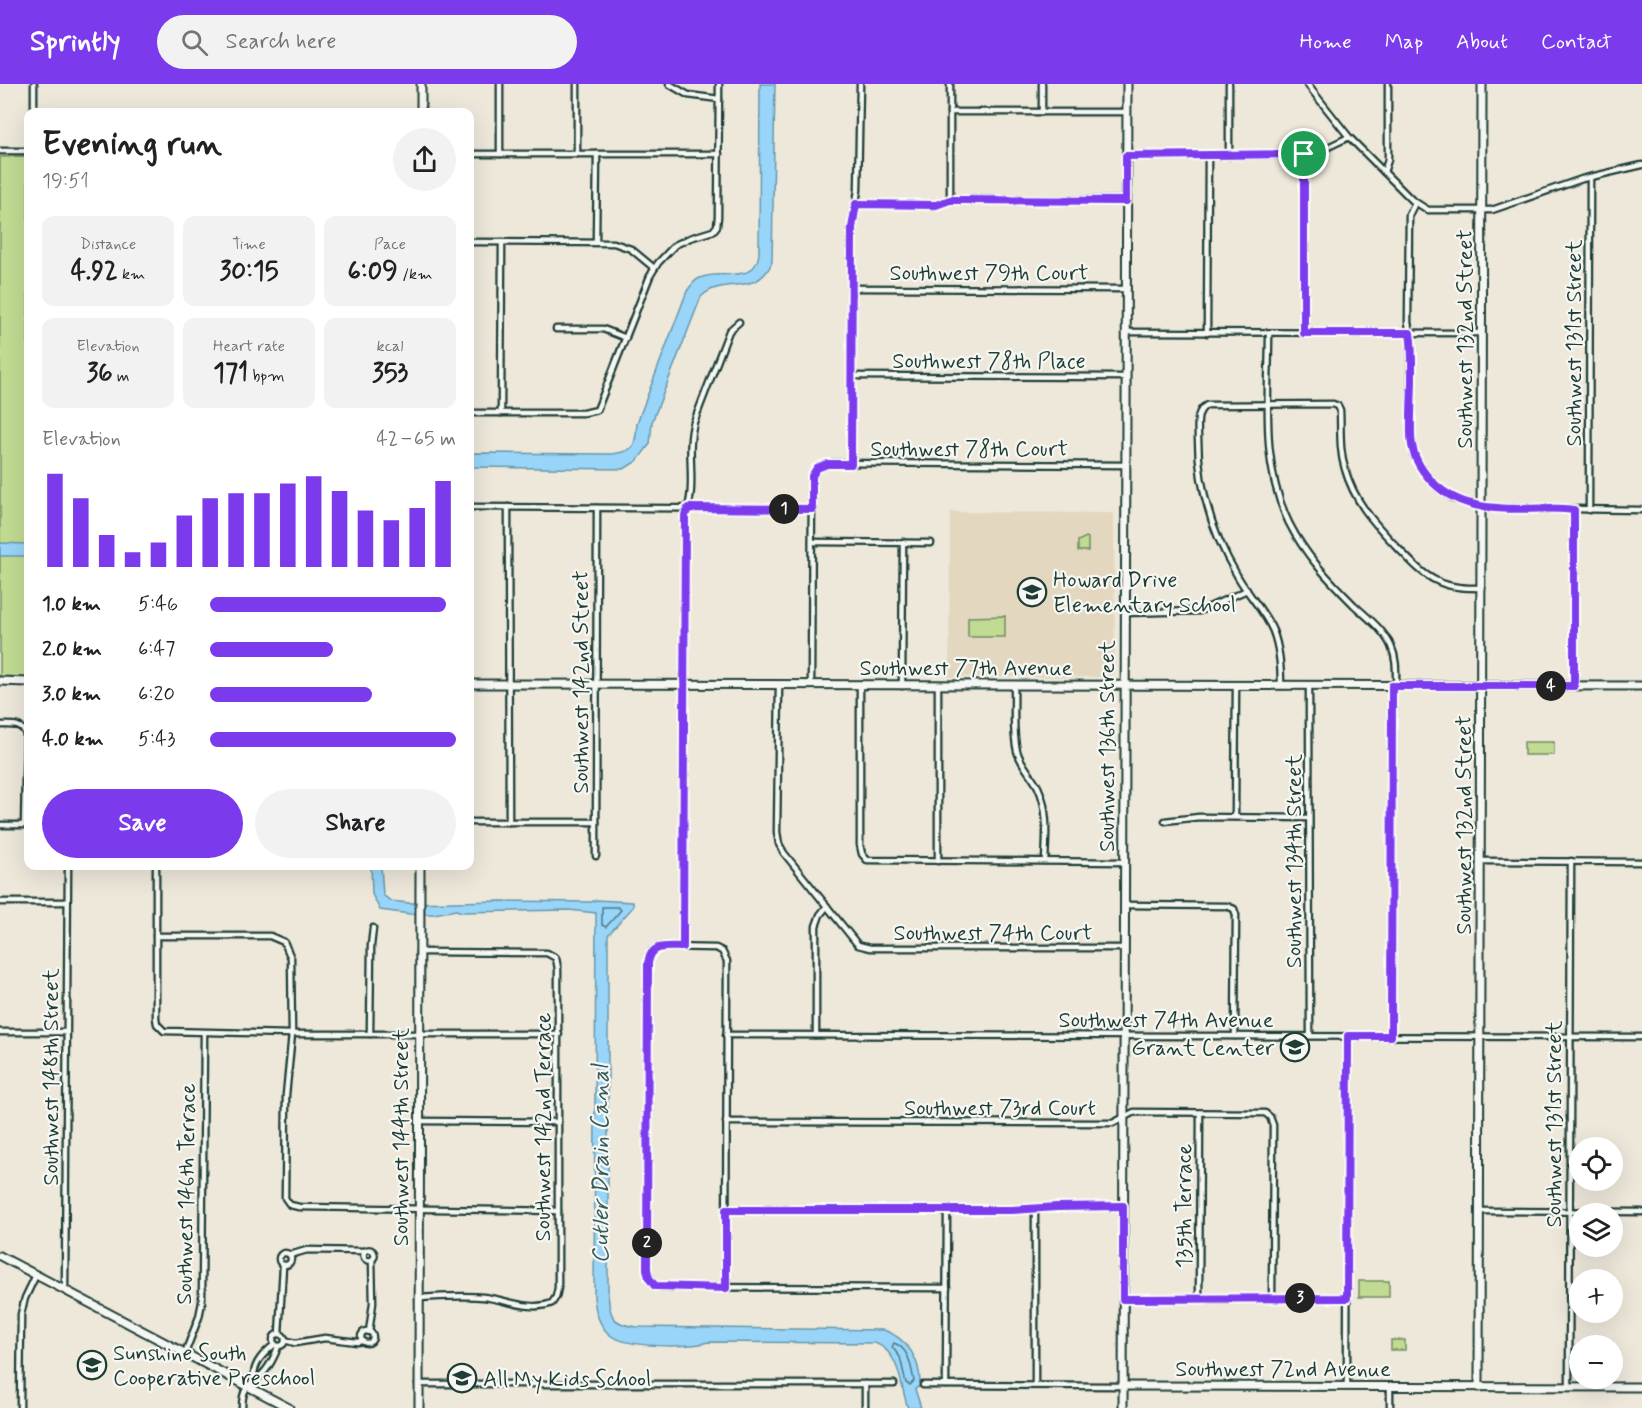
<!DOCTYPE html>
<html lang="en">
<head>
<meta charset="utf-8">
<style>
  :root { --surface:#fff; --page:#f2f2f2; --text:#202124; --muted:#757577; --accent:#7c3aed }
  body { margin:0; font-family:Mynerve,sans-serif; background:var(--page); color:var(--text); height:100vh; display:flex; flex-direction:column; font-size:22px; white-space:nowrap }
  * { box-sizing:border-box; margin:0 }
  p { font-size:20px; color:var(--muted) }
  .icon { flex:none; width:33px; height:33px; fill:none; stroke:currentColor; stroke-width:2; stroke-linecap:round; stroke-linejoin:round }
  .map { position:relative; flex:1; overflow:hidden }
  .drawer { position:absolute; left:24px; top:24px; width:450px; height:762px; display:flex; flex-direction:column; background:var(--surface); border-radius:12px; box-shadow:0 6px 24px #0002 }
  .drawer>* { flex:none }
  .tools { position:absolute; left:1569px; top:1053px; display:grid; gap:12px }
  .tools a { display:grid; place-items:center; width:54px; height:54px; border-radius:50%; background:var(--surface); box-shadow:0 6px 24px #0002; font-size:30px }
  .pin { position:absolute; display:grid; place-items:center; width:51px; height:51px; color:#fff; margin:-26px; border:3px solid #fff; border-radius:50%; box-shadow:0 2px 6px #0007 }
  .km { position:absolute; width:30px; height:30px; margin:-15px; border-radius:50%; background:#222; color:#fff; font-size:16px; line-height:30px; text-align:center }
  .round { display:grid; place-items:center; flex:none; width:63px; height:63px; border-radius:32px; background:var(--page) }
  .headline { display:flex; align-items:center; justify-content:space-between; height:102px; padding:0 18px }
  h1 { font-size:33px; font-weight:700; line-height:45px }
  .figures { display:grid; grid-template-columns:repeat(3,1fr); gap:9px; height:102px; padding:6px 18px }
  .figures div { display:grid; align-content:center; border-radius:12px; background:var(--page); text-align:center }
  .figures b { font-size:26px; font-weight:700 }
  .figures small { font-size:16px; font-weight:400 }
  .figures p { font-size:16px }
  .chart { height:168px; padding:12px 18px }
  .chart p { display:flex; justify-content:space-between }
  .chart svg { width:100%; height:108px; margin-top:6px; stroke:var(--accent); stroke-width:6 }
  .button { display:flex; gap:12px; margin-top:auto; padding:12px 18px }
  .button a { flex:1; height:69px; border-radius:36px; background:var(--accent); color:#fff; font-size:24px; font-weight:700; line-height:69px; text-align:center }
  .button a+a { background:var(--page); color:var(--text) }
  ul { padding:0 18px; list-style:none; font-size:20px }
  li { display:grid; grid-template-columns:96px 72px 1fr; align-items:center; height:45px }
  li i { height:15px; border-radius:8px; background:var(--accent) }
  header { display:flex; align-items:center; gap:36px; box-sizing:border-box; height:84px; padding:0 30px; background:var(--accent); color:#fff }
  header strong { font-size:28px }
  nav { display:flex; gap:33px; margin-inline-start:auto; font-size:21px }
  .search { width:420px; height:54px; background:var(--page); display:flex; align-items:center; gap:15px; box-sizing:border-box; padding:0 21px; border-radius:33px; color:var(--muted); font-size:22px }
  .map>svg:first-child { display:block }
  .built { fill:#e4d7c0 }
  .green { fill:#c1db92; stroke:#708c63; stroke-width:1.5 }
  .water { fill:#98d5f9; stroke:#6898aa; stroke-width:1.5 }
  .lines { fill:none; stroke-linecap:round; stroke-linejoin:round }
  .shore { stroke:#4f7a83; stroke-width:1.5 }
  .street-casing { stroke:#1f3d34; stroke-width:9 }
  .secondary-casing { stroke:#1f3d34; stroke-width:11 }
  .street { stroke:#f6f6f2; stroke-width:4.5 }
  .secondary { stroke:#f6f6f2; stroke-width:7 }
  .route-casing { stroke:#fff; stroke-width:12 }
  .route { stroke:#7c3aed; stroke-width:8 }
  .labels { text-anchor:middle; stroke-width:4.5; stroke-linejoin:round; paint-order:stroke }
  .street-label { font-size:22px; fill:#1f3d34; stroke:#f6f6f2 }
  .poi-label { font-size:22px; fill:#1f3d34; stroke:#f6f6f2; text-anchor:start }
  .water-label { font-size:24px; font-style:italic; fill:#375b5b; stroke:#f6f6f2 }
</style>
</head>
<body>
<header>
<strong>Sprintly</strong>
<div class="search"><svg class="icon" aria-label="search" viewBox="0 0 24 24"><circle cx="10" cy="10" r="6"/><path d="M15 15l6 6"/></svg>Search here</div>
<nav><a>Home</a><a>Map</a><a>About</a><a>Contact</a></nav>
</header>
<div class="map">
<svg width="1642" height="1324" viewBox="0 0 1642 1324">
  <rect width="100%" height="100%" fill="#eee8db"/>
  <filter id="ink" filterUnits="userSpaceOnUse"><feTurbulence type="fractalNoise" baseFrequency=".0167" numOctaves="2"/><feDisplacementMap in="SourceGraphic" scale="12" xChannelSelector="R" yChannelSelector="G"/><feConvolveMatrix kernelMatrix="1 2 1 2 8 2 1 2 1" color-interpolation-filters="sRGB"/></filter>
  <g filter="url(#ink)">
    <polygon class="built" points="950,428 1114,429 1115,588 1109,593 949,593"/>
    <g class="green">
      <polygon points="28,72 28,594 0,593 0,73"/>
      <polygon points="1086,453 1088,454 1088,467 1078,467 1078,457"/>
      <polygon points="1005,532 1005,553 968,553 968,533"/>
      <rect x="1524" y="658" width="30" height="13"/>
      <rect x="1359" y="1197" width="30" height="16"/>
      <rect x="1391" y="1256" width="14" height="10"/>
    </g>
    <g class="water">
      <path d="M 760,0 L 775,0 L 772,178 C 758,214 722,191 701,213 L 652,338 L 650,360 L 637,377 L 624,385 L 470,383 L 470,369 L 612,370 C 637,367 635,361 637,339 L 687,207 C 691,202 694,196 700,194 C 722,184 754,202 759,170 Z"/>
      <polygon points="0,459 28,460 28,472 0,472"/>
      <path d="M 371,782 L 381,782 L 383,811 L 391,817 L 409,819 L 501,817 L 591,818 L 596,816 L 633,818 L 633,823 L 608,851 L 608,1209 C 610,1232 611,1240 637,1243 L 884,1246 C 908,1255 921,1276 920,1302 L 915,1305 L 921,1324 L 908,1324 C 900,1302 901,1269 875,1259 L 708,1258 C 691,1264 626,1264 610,1251 C 598,1241 595,1227 594,1213 L 596,829 L 569,826 L 462,828 L 456,826 L 434,830 L 410,830 L 380,826 L 372,810 Z"/>
    </g>
    <g class="lines">
      <g class="shore">
        <polygon points="602,823 618,823 621,826 606,843 602,841"/>
        <path d="M 894,1259 C 909,1264 911,1282 914,1297 L 910,1301 L 906,1299 L 900,1273 L 892,1263 Z"/>
      </g>
      <g class="street-casing">
        <g id="street">
          <polyline points="500,0 500,70"/>
          <polyline points="669,0 688,11 719,15"/>
          <polyline points="1307,0 1349,53 1412,116 1428,126 1492,126 1582,95 1642,81"/>
          <polyline points="34,28 34,0"/>
          <polyline points="950,28 1127,28"/>
          <polyline points="1042,28 1042,0"/>
          <polyline points="0,67 28,67"/>
          <polyline points="470,70 719,70"/>
          <polyline points="577,70 577,0"/>
          <polyline points="1126,72 1296,71 1324,65 1349,53"/>
          <polyline points="1229,72 1229,0"/>
          <polyline points="1384,88 1388,76 1388,0"/>
          <polyline points="950,116 950,0"/>
          <polyline points="1415,119 1409,131 1408,238 1411,257 1411,352 1414,372 1425,389 1438,404 1454,415 1489,424 1642,426"/>
          <polyline points="856,120 936,121 950,116 1127,116"/>
          <polyline points="470,158 614,159 631,165 654,184"/>
          <polyline points="596,158 597,70"/>
          <polyline points="851,204 1126,205"/>
          <polyline points="556,245 603,245 626,254"/>
          <polyline points="1126,248 1482,249"/>
          <polyline points="1207,249 1208,72"/>
          <path d="M 1269,249 C 1269,312 1260,380 1289,439 C 1305,471 1329,496 1354,521 C 1367,533 1383,545 1391,562 C 1397,575 1396,588 1396,602"/>
          <polyline points="1304,249 1304,70"/>
          <polyline points="851,292 1126,293"/>
          <polyline points="470,329 584,329 597,326 650,192 658,179 675,161 690,154 713,147 717,142 718,133 719,0"/>
          <polyline points="501,329 502,158"/>
          <polyline points="851,380 852,144 858,106 860,0"/>
          <polyline points="470,423 812,425"/>
          <polyline points="508,423 509,738"/>
          <polyline points="1589,426 1590,93"/>
          <polyline points="812,458 931,459"/>
          <polyline points="1125,529 1200,527 1247,506"/>
          <polyline points="779,601 777,748 779,760 784,769 858,861 870,864 1124,864"/>
          <polyline points="811,601 812,395 817,384 832,379 1125,381"/>
          <polyline points="860,601 860,761 862,770 867,776 1124,778"/>
          <polyline points="902,602 903,458"/>
          <path d="M 1014,602 C 1015,623 1012,646 1017,667 C 1021,681 1032,691 1038,703 C 1049,726 1046,753 1045,777"/>
          <path d="M 1281,602 C 1281,583 1280,565 1273,547 C 1265,528 1249,512 1238,493 C 1213,451 1198,403 1198,354 C 1198,342 1195,327 1207,321 L 1333,320 L 1338,322 L 1340,326 C 1341,346 1339,366 1345,385 C 1354,417 1373,438 1395,461 C 1408,474 1420,489 1437,497 C 1451,504 1467,504 1482,504"/>
          <polyline points="1574,602 1574,425"/>
          <polyline points="1309,603 1310,952"/>
          <path d="M 0,641 C 11,641 21,639 26,650 L 24,741 L 0,741"/>
          <polyline points="1235,733 1236,602"/>
          <polyline points="1165,737 1199,733 1309,734"/>
          <polyline points="470,738 596,738"/>
          <polyline points="596,772 597,424"/>
          <polyline points="938,777 938,601"/>
          <polyline points="1480,777 1642,778"/>
          <polyline points="156,782 156,934 157,940 164,947 292,950 559,950"/>
          <polyline points="0,818 67,818"/>
          <polyline points="1124,821 1227,822 1234,825 1236,831 1235,952"/>
          <polyline points="156,852 270,852 284,858 291,874 292,950 286,1011 285,1114 290,1121 299,1123 558,1127"/>
          <path d="M 683,863 L 685,432 C 698,402 685,369 694,338 L 729,247 L 739,238"/>
          <polyline points="0,948 66,948"/>
          <polyline points="370,950 371,862 373,844"/>
          <polyline points="726,951 1642,953"/>
          <polyline points="816,951 816,842 820,831 827,822"/>
          <polyline points="1391,952 1392,602"/>
          <polyline points="419,1037 558,1038"/>
          <polyline points="726,1038 1113,1039 1134,1028 1265,1029 1270,1033 1273,1041 1272,1214"/>
          <polyline points="726,1126 1012,1126 1057,1123 1123,1122"/>
          <polyline points="1479,1127 1642,1128"/>
          <circle cx="369" cy="1171" r="5.5"/>
          <circle cx="285" cy="1175" r="6"/>
          <polyline points="290,1171 307,1166 365,1167"/>
          <polyline points="726,1204 727,877 722,867 716,864 660,863 652,867 648,879 647,1185 652,1199 660,1203 947,1204"/>
          <polyline points="65,1206 68,782"/>
          <path d="M 418,1214 C 440,1213 462,1211 483,1213 C 505,1215 530,1228 552,1219 L 556,1213 L 558,1204 L 558,885 L 556,874 L 547,869 L 419,868"/>
          <polyline points="1199,1214 1200,1029"/>
          <polyline points="1123,1215 1347,1214"/>
          <circle cx="367" cy="1253" r="6"/>
          <polyline points="369,1248 373,1219 372,1176"/>
          <polyline points="279,1250 283,1182"/>
          <circle cx="279" cy="1256" r="6"/>
          <polyline points="285,1256 295,1259 325,1254 357,1258 362,1257"/>
          <polyline points="185,1269 199,1233 202,1218 204,949"/>
          <path d="M 254,1294 C 253,1279 264,1269 275,1260"/>
          <polyline points="418,1300 894,1300"/>
          <polyline points="923,1301 1123,1302"/>
          <polyline points="946,1301 947,1126"/>
          <polyline points="1035,1301 1035,1125"/>
          <polyline points="1347,1302 1348,952"/>
          <polyline points="1569,1303 1571,777"/>
          <polyline points="20,1324 21,1230 25,1214 36,1191"/>
          <path d="M 242,1324 C 242,1306 247,1301 260,1292 C 268,1286 276,1270 278,1262"/>
          <polyline points="865,1324 865,1300"/>
          <polyline points="1390,1324 1390,1302"/>
        </g>
      </g>
      <g class="secondary-casing">
        <g id="secondary">
          <polyline points="421,28 421,0"/>
          <polyline points="0,597 28,598"/>
          <polyline points="470,600 1642,602"/>
          <polyline points="0,1172 289,1324"/>
          <polyline points="1123,1302 1642,1303"/>
          <polyline points="1479,1303 1482,0"/>
          <polyline points="419,1324 420,782"/>
          <polyline points="1123,1324 1127,0"/>
        </g>
      </g>
      <use href="#street" class="street"/>
      <use href="#secondary" class="secondary"/>
    </g>
  </g>
  <g class="lines" filter="url(#ink)">
    <g class="route-casing">
      <path id="route" d="M 1304,70 L 1304,249 L 1410,249 C 1415,281 1410,317 1411,350 C 1411,366 1417,380 1427,392 C 1465,438 1523,420 1574,426 L 1574,602 L 1392,602 L 1391,952 L 1348,952 L 1347,1214 L 1123,1215 L 1123,1122 L 1057,1123 L 1012,1126 L 726,1126 L 726,1204 L 655,1202 L 649,1194 L 647,1185 L 648,879 C 651,859 667,863 683,863 L 685,432 L 688,424 L 812,425 L 812,392 L 817,384 L 827,380 L 851,380 L 852,144 L 856,120 L 936,121 L 950,116 L 963,116 L 1126,117 L 1126,72 Z"/>
    </g>
    <use href="#route" class="route"/>
  </g>
  <defs>
    <g id="school-ring" transform="scale(1.5)"><circle r="9.5" fill="#f6f6f2" stroke="#1f3d34" stroke-width="1.5"/><path d="M0-5L7-2L0 1L-7-2ZM-4 1L0 2.5L4 1V4Q0 6-4 4Z" fill="#1f3d34"/></g>
  </defs>
  <g fill-rule="evenodd">
    <use href="#school-ring" x="1032" y="508"/>
    <use href="#school-ring" x="1295" y="963"/>
    <use href="#school-ring" x="92" y="1281"/>
    <use href="#school-ring" x="462" y="1294"/>
  </g>
  <g class="labels">
    <g class="street-label">
      <text x="989" y="196">Southwest 79th Court</text>
      <text transform="translate(1464 255) rotate(-90)" y="8">Southwest 132nd Street</text>
      <text transform="translate(1573 259) rotate(-90)" y="8">Southwest 131st Street</text>
      <text x="989" y="284">Southwest 78th Place</text>
      <text x="969" y="372">Southwest 78th Court</text>
      <text x="966" y="591">Southwest 77th Avenue</text>
      <text transform="translate(580 598) rotate(-90)" y="8">Southwest 142nd Street</text>
      <text transform="translate(1106 662) rotate(-90)" y="8">Southwest 136th Street</text>
      <text transform="translate(1463 741) rotate(-90)" y="8">Southwest 132nd Street</text>
      <text transform="translate(1293 777) rotate(-90)" y="8">Southwest 134th Street</text>
      <text x="993" y="856">Southwest 74th Court</text>
      <text x="1166" y="943">Southwest 74th Avenue</text>
      <text transform="translate(50 993) rotate(-90)" y="8">Southwest 148th Street</text>
      <text x="1000" y="1031">Southwest 73rd Court</text>
      <text transform="translate(1553 1040) rotate(-90)" y="8">Southwest 131st Street</text>
      <text transform="translate(542 1043) rotate(-90)" y="8">Southwest 142nd Terrace</text>
      <text transform="translate(400 1053) rotate(-90)" y="8">Southwest 144th Street</text>
      <text transform="translate(185 1110) rotate(-89)" y="8">Southwest 146th Terrace</text>
      <text transform="translate(1183 1122) rotate(-90)" y="8">135th Terrace</text>
      <text x="1283" y="1292">Southwest 72nd Avenue</text>
    </g>
    <g class="poi-label">
      <text x="1053" y="503">Howard Drive<tspan x="1053" dy="25">Elementary School</tspan></text>
      <text x="1274" y="971" text-anchor="end">Grant Center</text>
      <text x="113" y="1276">Sunshine South<tspan x="113" dy="25">Cooperative Preschool</tspan></text>
      <text x="483" y="1302">All My Kids School</text>
    </g>
    <g class="water-label">
      <text transform="translate(600 1080) rotate(-90)" y="8">Cutler Drain Canal</text>
    </g>
  </g>
</svg>
<div class="tools">
<a><svg class="icon" aria-label="locate" viewBox="0 0 24 24"><circle cx="12" cy="12" r="6"/><path d="M12 2v4M12 18v4M2 12h4M18 12h4"/></svg></a>
<a><svg class="icon" aria-label="layers" viewBox="0 0 24 24"><path d="M12 4l9 5-9 5-9-5zM3 14l9 5 9-5"/></svg></a>
<a>+</a>
<a>−</a>
</div>
<div class="pin" style="left:1304px;top:70px;background:#1e9e55"><svg class="icon" aria-label="arrive" viewBox="0 0 24 24"><path d="M6 21V4h12l-3 4 3 4H6"/></svg></div>
<b class="km" style="left:784px;top:425px">1</b>
<b class="km" style="left:647px;top:1159px">2</b>
<b class="km" style="left:1300px;top:1214px">3</b>
<b class="km" style="left:1551px;top:602px">4</b>
<section class="drawer">
<div class="headline"><div><h1>Evening run</h1><p>19:51</p></div><a class="round"><svg class="icon" aria-label="share" viewBox="0 0 24 24"><path d="M12 15V3M7 8l5-5 5 5M5 13v7h14v-7"/></svg></a></div>
<div class="figures">
<div><p>Distance</p><b>4.92<small> km</small></b></div>
<div><p>Time</p><b>30:15</b></div>
<div><p>Pace</p><b>6:09<small> /km</small></b></div>
</div>
<div class="figures">
<div><p>Elevation</p><b>36<small> m</small></b></div>
<div><p>Heart rate</p><b>171<small> bpm</small></b></div>
<div><p>kcal</p><b>353</b></div>
</div>
<div class="chart"><p><span>Elevation</span>42–65 m</p>
<svg viewBox="0 0 160 44" preserveAspectRatio="none"><path d="M5 44V6M15 44V16M25 44V31M35 44V38M45 44V34M55 44V23M65 44V16M75 44V14M85 44V14M95 44V10M105 44V7M115 44V13M125 44V21M135 44V25M145 44V20M155 44V9"/></svg>
</div>
<ul>
<li><b>1.0 km</b>5:46<i style="width:96%"></i></li>
<li><b>2.0 km</b>6:47<i style="width:50%"></i></li>
<li><b>3.0 km</b>6:20<i style="width:66%"></i></li>
<li><b>4.0 km</b>5:43<i style="width:100%"></i></li>
</ul>
<div class="button"><a>Save</a><a>Share</a></div>
</section>
</div>
</body>
</html>
